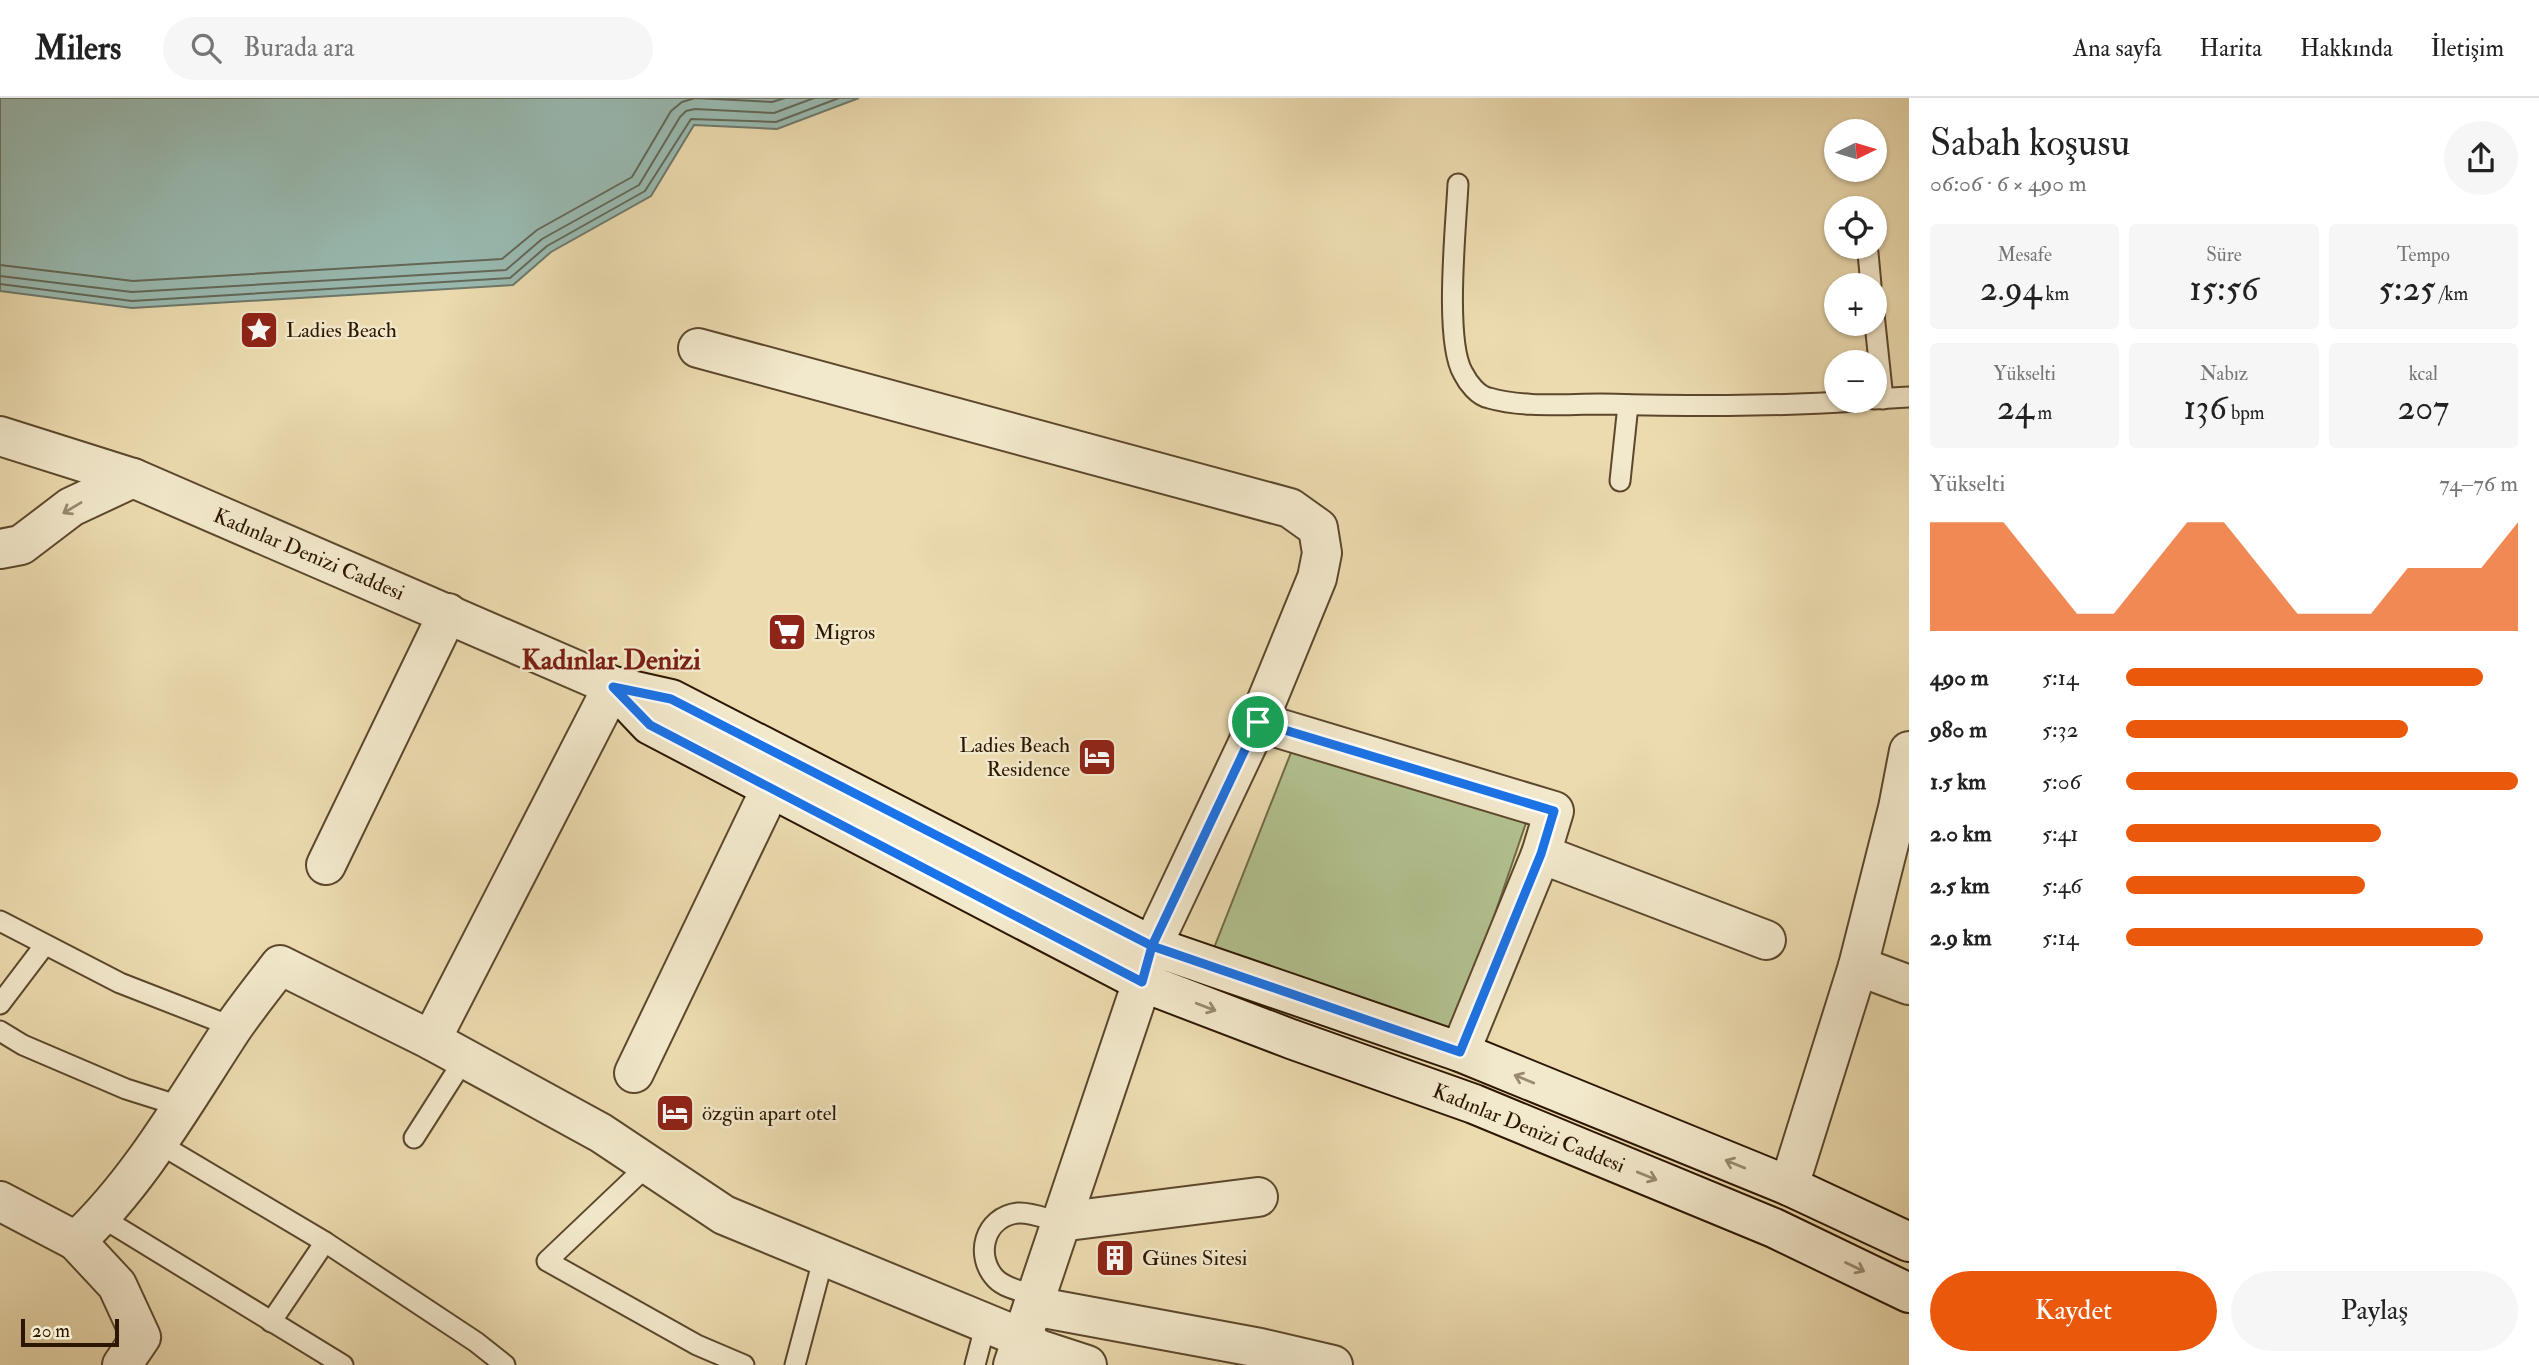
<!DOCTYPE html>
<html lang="tr">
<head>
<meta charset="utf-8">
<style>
  :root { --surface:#fff; --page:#f6f6f6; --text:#222; --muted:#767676; --line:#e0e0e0; --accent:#ea580c }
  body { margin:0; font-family:"IM FELL Double Pica",serif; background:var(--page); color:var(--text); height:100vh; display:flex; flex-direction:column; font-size:26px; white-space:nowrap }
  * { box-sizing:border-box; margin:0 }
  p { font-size:23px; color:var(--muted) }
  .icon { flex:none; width:38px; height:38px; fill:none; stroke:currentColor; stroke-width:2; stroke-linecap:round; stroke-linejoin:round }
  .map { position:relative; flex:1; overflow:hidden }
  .drawer { display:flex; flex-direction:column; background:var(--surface); width:630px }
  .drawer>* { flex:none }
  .needle { width:46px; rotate:85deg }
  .buttons { position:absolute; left:1824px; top:21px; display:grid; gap:14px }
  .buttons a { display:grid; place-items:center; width:63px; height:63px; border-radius:50%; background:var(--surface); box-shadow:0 2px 5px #0004; font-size:35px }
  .scale { position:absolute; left:21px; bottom:18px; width:98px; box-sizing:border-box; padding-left:7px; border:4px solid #2d1600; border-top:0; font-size:19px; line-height:24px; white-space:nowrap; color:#2d1600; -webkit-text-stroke:5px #f2e8cb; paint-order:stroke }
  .pin { position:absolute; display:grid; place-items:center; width:60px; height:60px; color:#fff; margin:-30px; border:4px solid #fff; border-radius:50%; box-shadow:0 2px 7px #0007 }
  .round { display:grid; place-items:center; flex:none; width:74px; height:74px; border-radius:37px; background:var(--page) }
  .head { display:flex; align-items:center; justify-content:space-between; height:119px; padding:0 21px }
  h1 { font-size:38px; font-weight:600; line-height:52px }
  .metrics { display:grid; grid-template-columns:repeat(3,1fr); gap:10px; height:119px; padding:7px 21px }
  .metrics div { display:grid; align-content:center; border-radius:7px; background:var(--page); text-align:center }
  .metrics b { font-size:35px; font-weight:600 }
  .metrics small { font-size:19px; font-weight:400 }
  .metrics p { font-size:19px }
  .chart { height:196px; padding:14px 21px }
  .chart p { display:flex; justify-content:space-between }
  .chart svg { width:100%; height:126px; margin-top:7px; fill:var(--accent); opacity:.7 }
  .primary-button { display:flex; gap:14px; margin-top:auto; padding:14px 21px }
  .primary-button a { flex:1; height:80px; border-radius:42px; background:var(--accent); color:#fff; font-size:28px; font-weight:600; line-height:80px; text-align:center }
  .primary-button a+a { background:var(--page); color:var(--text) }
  ul { padding:0 21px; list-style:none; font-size:23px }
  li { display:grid; grid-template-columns:112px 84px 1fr; align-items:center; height:52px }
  li i { height:18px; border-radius:9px; background:var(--accent) }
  header { display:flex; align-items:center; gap:42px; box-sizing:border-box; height:98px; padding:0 35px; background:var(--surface); border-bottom:2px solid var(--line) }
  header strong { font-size:33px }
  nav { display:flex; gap:38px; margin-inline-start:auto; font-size:24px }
  .search { width:490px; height:63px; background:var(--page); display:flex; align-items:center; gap:18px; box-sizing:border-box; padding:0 24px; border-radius:38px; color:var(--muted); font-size:26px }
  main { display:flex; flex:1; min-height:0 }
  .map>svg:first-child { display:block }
  .green { fill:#b2c18f; stroke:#706c48; stroke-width:2 }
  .water { fill:#99bab1; stroke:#6e786a; stroke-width:2 }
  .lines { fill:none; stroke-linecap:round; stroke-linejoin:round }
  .shore { stroke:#636858; stroke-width:2 }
  .lane-casing { stroke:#5c472c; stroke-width:23 }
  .street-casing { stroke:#5c472c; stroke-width:42 }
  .secondary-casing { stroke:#2d1600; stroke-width:42 }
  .lane { stroke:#f2e8cb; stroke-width:19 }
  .street { stroke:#f2e8cb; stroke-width:38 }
  .secondary { stroke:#f2e8cb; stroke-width:38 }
  .oneway { stroke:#998a70 }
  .route-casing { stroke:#fff; stroke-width:14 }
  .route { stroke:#1a73e8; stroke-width:9 }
  .labels { text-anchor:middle; stroke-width:5; stroke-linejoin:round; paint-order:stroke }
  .poi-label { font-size:21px; fill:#2d1600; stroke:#f2e8cb; text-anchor:start }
  .street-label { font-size:21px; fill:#2d1600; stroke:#f2e8cb }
  .district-label { font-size:28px; font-weight:bold; fill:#7a1f14; stroke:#f2e8cb }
</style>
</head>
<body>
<header>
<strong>Milers</strong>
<div class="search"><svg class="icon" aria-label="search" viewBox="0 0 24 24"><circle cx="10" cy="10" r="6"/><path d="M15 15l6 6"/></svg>Burada ara</div>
<nav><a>Ana sayfa</a><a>Harita</a><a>Hakkında</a><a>İletişim</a></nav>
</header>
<main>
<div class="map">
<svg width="1909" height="1267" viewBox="0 0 1909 1267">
  <rect width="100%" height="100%" fill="#ebdbaf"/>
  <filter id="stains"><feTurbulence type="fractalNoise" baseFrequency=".00286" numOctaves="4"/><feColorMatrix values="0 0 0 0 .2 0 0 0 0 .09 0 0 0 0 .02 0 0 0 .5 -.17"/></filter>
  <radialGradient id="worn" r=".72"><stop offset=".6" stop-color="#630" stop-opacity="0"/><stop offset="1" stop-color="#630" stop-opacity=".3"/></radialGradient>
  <polygon class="green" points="1294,647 1528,719 1454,936 1214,850"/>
  <polygon class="water" points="0,0 859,0 777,31 694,27 651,98 551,154 513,187 132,210 0,193"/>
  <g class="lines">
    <g class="shore">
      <polyline points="0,167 133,183 502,161 537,132 632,79 671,13 682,4 695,0 772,4 785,0"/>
      <polyline points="0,178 132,194 506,172 542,141 639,87 680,19 686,13 695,11 774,15 814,0"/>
      <polyline points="0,186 132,203 510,180 547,148 645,93 691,21 776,24 839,0"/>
    </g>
    <g class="lane-casing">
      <g id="lane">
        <path d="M 1458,86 C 1456,128 1444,243 1463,275 C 1468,285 1478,298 1489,300 C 1524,310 1564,306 1600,306 C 1685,308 1770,309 1855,303"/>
        <polyline points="1868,155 1871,187"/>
        <polyline points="1874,216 1883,301"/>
        <polyline points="1874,301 1909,299"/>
        <polyline points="1620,383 1628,307"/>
        <polyline points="0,823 120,885 233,929"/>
        <polyline points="0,906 44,848"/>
        <polyline points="0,933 23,947 126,991 183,1009"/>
        <polyline points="414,1040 465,960"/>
        <polyline points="158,1045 325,1144 476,1244 505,1267"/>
        <polyline points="648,1067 547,1163 697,1247 744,1267"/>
        <polyline points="101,1119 343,1267"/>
        <path d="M 1036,1198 C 1023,1193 1006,1191 996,1181 C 974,1158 984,1119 1018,1115 C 1031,1114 1047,1121 1060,1124"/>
        <polyline points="271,1224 325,1144"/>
        <polyline points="795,1267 824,1158"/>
        <polyline points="975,1267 986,1225"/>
      </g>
    </g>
    <g class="street-casing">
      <g id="street">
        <polyline points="698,250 1290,410 1318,430 1322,455 1317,480 1258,624 1152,848 1142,884 1013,1267"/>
        <polyline points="0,338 133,380 613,588 431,942"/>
        <polyline points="0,451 21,447 71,409 133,380"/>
        <polyline points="1258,624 1554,713 1541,756"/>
        <polyline points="326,767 448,515"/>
        <polyline points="1858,868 1909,887"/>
        <polyline points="1460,954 1541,756 1766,842"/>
        <polyline points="634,975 770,692"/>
        <polyline points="1789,1088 1858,868 1898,710 1909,653"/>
        <path d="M 0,1103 L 76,1143 C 140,1083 184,1004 232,931 C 247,909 264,888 280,867 L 431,942 L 601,1035 L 724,1117 L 1022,1240 L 1038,1251 L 1087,1267"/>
        <polyline points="1060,1124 1258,1099"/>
        <polyline points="76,1143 117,1187 141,1239 122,1267"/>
        <polyline points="1033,1208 1260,1250 1333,1267"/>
      </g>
    </g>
    <g class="secondary-casing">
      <g id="secondary">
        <polyline points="613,588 650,627 1142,884 1291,941 1474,1006 1774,1130 1909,1195"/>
        <polyline points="613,588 671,601 1152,848 1460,954 1789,1088 1909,1144"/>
      </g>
    </g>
    <use href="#lane" class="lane"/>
    <use href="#street" class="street"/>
    <use href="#secondary" class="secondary"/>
  </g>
  <defs><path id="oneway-shaft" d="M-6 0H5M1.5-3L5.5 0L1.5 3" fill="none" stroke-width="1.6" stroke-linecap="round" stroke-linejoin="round" transform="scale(1.75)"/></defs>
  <g class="oneway">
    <use href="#oneway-shaft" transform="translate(72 410) rotate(149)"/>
    <use href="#oneway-shaft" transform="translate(1206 909) rotate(21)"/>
    <use href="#oneway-shaft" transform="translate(1524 981) rotate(-158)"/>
    <use href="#oneway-shaft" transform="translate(1735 1066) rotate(-158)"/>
    <use href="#oneway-shaft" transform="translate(1647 1078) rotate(22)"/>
    <use href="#oneway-shaft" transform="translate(1855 1169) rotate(26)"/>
  </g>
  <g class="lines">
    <g class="route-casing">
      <polyline id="route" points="1258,624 1152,848 671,601 613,589 650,627 1142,884 1152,848 1460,954 1541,756 1554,713 1258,624"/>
    </g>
    <use href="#route" class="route"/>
  </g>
  <defs>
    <g id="sight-square" transform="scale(2.0125)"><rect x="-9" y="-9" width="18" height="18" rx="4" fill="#8f2418" stroke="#f2e8cb"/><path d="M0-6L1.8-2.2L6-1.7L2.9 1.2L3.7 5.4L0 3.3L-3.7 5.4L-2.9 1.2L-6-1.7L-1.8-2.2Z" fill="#fff"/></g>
    <g id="supermarket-square" transform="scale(2.0125)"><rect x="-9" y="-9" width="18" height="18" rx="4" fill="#8f2418" stroke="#f2e8cb"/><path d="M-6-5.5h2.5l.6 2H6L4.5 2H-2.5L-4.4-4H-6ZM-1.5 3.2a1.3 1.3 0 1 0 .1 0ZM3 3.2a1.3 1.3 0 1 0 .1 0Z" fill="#fff"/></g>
    <g id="hotel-square" transform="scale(2.0125)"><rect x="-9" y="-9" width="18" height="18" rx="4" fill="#8f2418" stroke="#f2e8cb"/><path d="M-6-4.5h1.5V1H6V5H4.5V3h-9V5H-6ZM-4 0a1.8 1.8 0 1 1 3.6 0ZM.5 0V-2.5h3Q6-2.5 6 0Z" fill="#fff"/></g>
    <g id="building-square" transform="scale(2.0125)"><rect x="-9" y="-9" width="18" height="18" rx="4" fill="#8f2418" stroke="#f2e8cb"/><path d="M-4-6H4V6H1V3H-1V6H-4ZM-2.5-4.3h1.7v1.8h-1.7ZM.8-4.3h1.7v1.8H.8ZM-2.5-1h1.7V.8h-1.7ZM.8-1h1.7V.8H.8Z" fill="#fff"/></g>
  </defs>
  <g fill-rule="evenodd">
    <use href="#sight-square" x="259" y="232"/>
    <use href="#supermarket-square" x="787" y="534"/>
    <use href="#hotel-square" x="1097" y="659"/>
    <use href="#hotel-square" x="675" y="1015"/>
    <use href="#building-square" x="1115" y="1160"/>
  </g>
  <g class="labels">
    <g class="poi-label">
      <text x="286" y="239">Ladies Beach</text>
      <text x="814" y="541">Migros</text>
      <text x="1070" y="654" text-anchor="end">Ladies Beach<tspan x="1070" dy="24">Residence</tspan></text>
      <text x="702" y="1022">özgün apart otel</text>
      <text x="1142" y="1167">Günes Sitesi</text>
    </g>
    <g class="street-label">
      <text transform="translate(309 456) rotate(23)" y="7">Kadınlar Denizi Caddesi</text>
      <text transform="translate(1529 1030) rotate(22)" y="7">Kadınlar Denizi Caddesi</text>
    </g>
    <g class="district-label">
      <text x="611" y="571">Kadınlar Denizi</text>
    </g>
  </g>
  <rect width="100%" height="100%" filter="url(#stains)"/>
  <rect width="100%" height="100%" fill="url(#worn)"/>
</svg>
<div class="buttons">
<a><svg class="needle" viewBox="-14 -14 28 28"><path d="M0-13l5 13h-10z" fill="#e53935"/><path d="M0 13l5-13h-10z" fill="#767676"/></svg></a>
<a><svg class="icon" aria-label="locate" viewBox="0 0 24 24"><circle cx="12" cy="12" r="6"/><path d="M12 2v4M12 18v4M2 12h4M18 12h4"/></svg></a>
<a>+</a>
<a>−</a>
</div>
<div class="scale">20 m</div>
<div class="pin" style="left:1258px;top:624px;background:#1e9e55"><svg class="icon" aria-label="arrive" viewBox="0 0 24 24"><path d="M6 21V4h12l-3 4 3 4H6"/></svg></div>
</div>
<section class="drawer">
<div class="head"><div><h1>Sabah koşusu</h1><p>06:06 · 6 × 490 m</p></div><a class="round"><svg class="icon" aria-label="share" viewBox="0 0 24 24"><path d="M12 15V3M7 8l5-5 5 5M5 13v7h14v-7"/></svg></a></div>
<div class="metrics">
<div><p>Mesafe</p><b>2.94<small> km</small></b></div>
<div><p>Süre</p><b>15:56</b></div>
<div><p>Tempo</p><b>5:25<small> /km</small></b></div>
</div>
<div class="metrics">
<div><p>Yükselti</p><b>24<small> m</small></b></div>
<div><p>Nabız</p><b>136<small> bpm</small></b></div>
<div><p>kcal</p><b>207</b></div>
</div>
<div class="chart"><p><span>Yükselti</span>74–76 m</p>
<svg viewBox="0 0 160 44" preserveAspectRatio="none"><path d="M0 44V6L10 6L20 6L30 22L40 38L50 38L60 22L70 6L80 6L90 22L100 38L110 38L120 38L130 22L140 22L150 22L160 6V44z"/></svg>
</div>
<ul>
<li><b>490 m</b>5:14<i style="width:91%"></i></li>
<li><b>980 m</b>5:32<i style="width:72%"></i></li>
<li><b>1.5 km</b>5:06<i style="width:100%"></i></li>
<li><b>2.0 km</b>5:41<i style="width:65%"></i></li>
<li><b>2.5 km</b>5:46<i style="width:61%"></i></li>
<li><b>2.9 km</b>5:14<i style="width:91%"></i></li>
</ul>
<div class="primary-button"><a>Kaydet</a><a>Paylaş</a></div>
</section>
</main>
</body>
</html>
